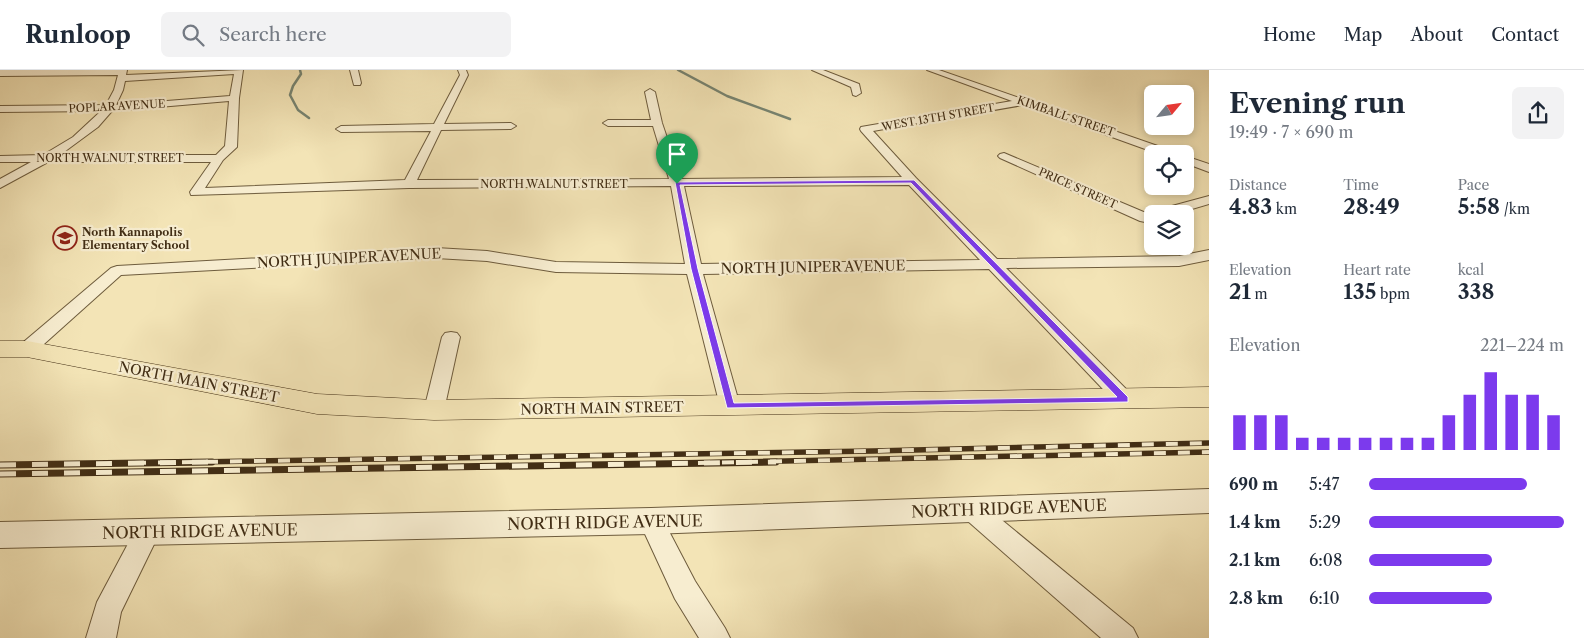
<!DOCTYPE html>
<html lang="en">
<head>
<meta charset="utf-8">
<style>
  :root { --surface:#fff; --page:#f2f2f3; --text:#1f2937; --muted:#747a83; --line:#e0e1e3; --accent:#7c3aed }
  body { margin:0; font-family:"Libre Caslon Text",serif; background:var(--page); color:var(--text); height:100vh; display:flex; flex-direction:column; font-size:19px; white-space:nowrap }
  * { box-sizing:border-box; margin:0 }
  p { font-size:16px; color:var(--muted) }
  .icon { flex:none; width:28px; height:28px; fill:none; stroke:currentColor; stroke-width:2; stroke-linecap:round; stroke-linejoin:round }
  .map { position:relative; flex:1; overflow:hidden }
  .details { display:flex; flex-direction:column; background:var(--surface); width:375px }
  .details>* { flex:none }
  .needle { width:32px; rotate:61deg }
  .tools { position:absolute; left:1144px; top:15px; display:grid; gap:10px }
  .tools a { display:grid; place-items:center; width:50px; height:50px; border-radius:8px; background:var(--surface); box-shadow:0 2px 8px #0003; font-size:25px }
  .pin { position:absolute; display:grid; place-items:center; width:42px; height:42px; color:#fff; margin:-51px -21px; border-radius:50% 50% 50% 0; rotate:-45deg; box-shadow:0 0 5px #0007 }
  .pin .icon { rotate:45deg }
  .round { display:grid; place-items:center; flex:none; width:52px; height:52px; border-radius:8px; background:var(--page) }
  .head { display:flex; align-items:center; justify-content:space-between; height:85px; padding:0 20px }
  h1 { font-size:28px; font-weight:800; line-height:38px }
  .stats { display:grid; grid-template-columns:repeat(3,1fr); gap:8px; height:85px; padding:5px 20px }
  .stats div { display:grid; align-content:center }
  .stats b { font-size:21px; font-weight:800 }
  .stats small { font-size:14px; font-weight:400 }
  .stats p { font-size:14px }
  .chart { height:140px; padding:10px 20px }
  .chart p { display:flex; justify-content:space-between }
  .chart svg { width:100%; height:90px; margin-top:5px; stroke:var(--accent); stroke-width:6 }
  ul { padding:0 20px; list-style:none; font-size:16px }
  li { display:grid; grid-template-columns:80px 60px 1fr; align-items:center; height:38px }
  li i { height:12px; border-radius:6px; background:var(--accent) }
  header { display:flex; align-items:center; gap:30px; box-sizing:border-box; height:70px; padding:0 25px; background:var(--surface); border-bottom:1px solid var(--line) }
  header strong { font-size:24px }
  nav { display:flex; gap:28px; margin-inline-start:auto; font-size:18px }
  .search { width:350px; height:45px; background:var(--page); display:flex; align-items:center; gap:12px; box-sizing:border-box; padding:0 18px; border-radius:8px; color:var(--muted); font-size:19px }
  main { display:flex; flex:1; min-height:0 }
  .map>svg:first-child { display:block }
  .lines { fill:none; stroke-linecap:round; stroke-linejoin:round }
  .stream { stroke:#778471; stroke-width:2.5 }
  .minor-casing { stroke:#6e5c3d; stroke-width:2 }
  .tertiary-casing { stroke:#6e5c3d; stroke-width:2 }
  .primary-casing { stroke:#422e15; stroke-width:1 }
  .minor { fill:#f7edd0; fill-rule:evenodd }
  .tertiary { fill:#f7edd0; fill-rule:evenodd }
  .primary { fill:#f3e4b6; fill-rule:evenodd }
  .rail-far1-casing { stroke:#422e15; stroke-width:5.5 }
  .rail-casing { stroke:#422e15; stroke-width:7 }
  .rail-far1 { stroke:#f7edd0; stroke-width:4; stroke-dasharray:12; stroke-linecap:butt }
  .rail { stroke:#f7edd0; stroke-width:5; stroke-dasharray:16; stroke-linecap:butt }
  .route { fill:#7c3aed; stroke:#fff; fill-rule:evenodd }
  .labels { text-anchor:middle; stroke-width:4.5; stroke-linejoin:round; paint-order:stroke }
  .far-street-label { font-size:11px; fill:#422e15; stroke:#f7edd0 }
  .far-poi-label { font-size:11px; font-weight:bold; fill:#422e15; stroke:#f7edd0; text-anchor:start }
  .street-label { font-size:14px; fill:#422e15; stroke:#f7edd0 }
  .near-street-label { font-size:16px; fill:#422e15; stroke:#f7edd0 }
</style>
</head>
<body>
<header>
<strong>Runloop</strong>
<div class="search"><svg class="icon" aria-label="search" viewBox="0 0 24 24"><circle cx="10" cy="10" r="6"/><path d="M15 15l6 6"/></svg>Search here</div>
<nav><a>Home</a><a>Map</a><a>About</a><a>Contact</a></nav>
</header>
<main>
<div class="map">
<svg width="1209" height="568" viewBox="0 0 1209 568">
  <rect width="100%" height="100%" fill="#f3e4b6"/>
  <filter id="stains"><feTurbulence type="fractalNoise" baseFrequency=".004" numOctaves="4"/><feColorMatrix values="0 0 0 0 .2 0 0 0 0 .09 0 0 0 0 .02 0 0 0 .5 -.17"/></filter>
  <radialGradient id="worn" r=".72"><stop offset=".6" stop-color="#630" stop-opacity="0"/><stop offset="1" stop-color="#630" stop-opacity=".3"/></radialGradient>
  <g class="lines">
    <g class="stream">
      <polyline points="300,0 301,4 293,16 290,25 298,40 309,48"/>
      <polyline points="678,0 727,26 790,49"/>
    </g>
    <g class="minor-casing">
      <g id="minor">
        <path d="M 0,0 L 127,0 L 126,5 L 243,0 L 239,28 L 237,77 L 223,90 L 205,118 L 405,110 L 431,61 L 341,62 L 336,59 L 341,56 L 434,54 L 460,5 L 458,0 L 466,0 L 468,5 L 444,54 L 511,53 L 516,56 L 511,59 L 441,60 L 417,110 L 669,109 L 653,56 L 608,56 L 603,53 L 608,50 L 651,50 L 645,22 L 650,19 L 655,22 L 662,53 L 681,109 L 902,107 L 861,61 L 860,59 L 861,57 L 1012,31 L 927,0 L 939,0 L 1175,82 L 1177,84 L 1159,84 L 1023,35 L 873,61 L 916,108 L 997,189 L 1179,186 L 1209,180 L 1209,190 L 1179,196 L 1006,198 L 1132,325 L 1135,330 L 1132,335 L 1125,337 L 1118,335 L 989,199 L 703,204 L 740,336 L 737,341 L 730,343 L 723,341 L 720,336 L 687,204 L 556,202 L 487,191 L 436,188 L 121,205 L 34,283 L 27,285 L 20,283 L 18,279 L 20,275 L 111,198 L 117,196 L 436,178 L 487,181 L 556,192 L 685,194 L 671,116 L 409,118 L 191,125 L 190,122 L 211,92 L 48,92 L 0,118 L 0,109 L 31,92 L 0,92 L 0,86 L 43,85 L 73,67 L 101,41 L 0,42 L 0,36 L 106,35 L 114,20 L 118,5 L 0,6 ZM 234,4 L 230,26 L 116,35 L 123,20 L 125,11 ZM 229,31 L 225,76 L 216,85 L 60,85 L 98,57 L 112,41 ZM 909,115 L 980,190 L 701,194 L 684,116 Z"/>
        <polygon points="350,0 358,0 361,13 360,15 354,15"/>
        <polygon points="812,0 823,0 859,14 861,23 856,26 853,25 851,17"/>
        <polygon points="1004,83 1146,143 1209,126 1209,134 1175,144 1152,144 1152,150 1145,152 1140,151 1000,88 998,86 1000,84"/>
        <polygon points="1185,86 1209,94 1209,102 1185,93"/>
        <polygon points="451,262 457,263 460,267 444,340 441,345 434,347 427,345 424,340 442,267 445,263"/>
        <polygon points="971,429 980,432 1133,558 1138,568 1101,568 962,446 959,439 962,432"/>
        <polygon points="651,441 660,444 695,511 725,558 730,568 699,568 675,529 639,451 642,444"/>
        <polygon points="147,452 156,455 160,462 121,542 116,568 86,568 97,532 138,455"/>
      </g>
    </g>
    <g class="tertiary-casing">
      <polygon id="tertiary" points="1209,419 1209,443 651,464 0,478 0,452 651,438"/>
    </g>
    <g class="primary-casing">
      <polygon id="primary" points="0,271 27,271 317,324 434,330 1209,317 1209,337 434,350 317,344 27,287 0,287"/>
    </g>
    <use href="#minor" class="minor"/>
    <use href="#tertiary" class="tertiary"/>
    <use href="#primary" class="primary"/>
    <g class="rail-far1-casing">
      <g id="rail-far1">
        <polyline points="134,393 873,381 1209,373"/>
        <polyline points="698,393 1209,382"/>
      </g>
    </g>
    <g class="rail-casing">
      <g id="rail">
        <polyline points="0,395 212,392"/>
        <polyline points="0,404 776,392"/>
      </g>
    </g>
    <use href="#rail-far1" class="rail-far1"/>
    <use href="#rail" class="rail"/>
  </g>
  <path class="route" d="M 914,110 L 1128,327 L 1128,332 L 727,338 L 691,199 L 675,112 ZM 911,113 L 1117,327 L 734,333 L 698,199 L 680,115 Z"/>
  <defs>
    <g id="school-ring" transform="scale(1.25)"><circle r="9.5" fill="#f7edd0" stroke="#8f2418" stroke-width="1.5"/><path d="M0-5L7-2L0 1L-7-2ZM-4 1L0 2.5L4 1V4Q0 6-4 4Z" fill="#8f2418"/></g>
  </defs>
  <g fill-rule="evenodd">
    <use href="#school-ring" x="65" y="168"/>
  </g>
  <g class="labels">
    <g class="far-street-label">
      <text transform="translate(117 36) rotate(-3)" y="4">POPLAR AVENUE</text>
      <text transform="translate(1066 46) rotate(19)" y="4">KIMBALL STREET</text>
      <text transform="translate(938 47) rotate(-10)" y="4">WEST 13TH STREET</text>
      <text x="110" y="92">NORTH WALNUT STREET</text>
      <text x="554" y="118">NORTH WALNUT STREET</text>
      <text transform="translate(1078 118) rotate(24)" y="4">PRICE STREET</text>
    </g>
    <g class="far-poi-label">
      <text x="82" y="166">North Kannapolis<tspan x="82" dy="13">Elementary School</tspan></text>
    </g>
    <g class="street-label">
      <text transform="translate(349 188) rotate(-3)" y="5">NORTH JUNIPER AVENUE</text>
      <text transform="translate(813 197) rotate(-1)" y="5">NORTH JUNIPER AVENUE</text>
      <text transform="translate(199 312) rotate(11)" y="5">NORTH MAIN STREET</text>
      <text transform="translate(602 338) rotate(-1)" y="5">NORTH MAIN STREET</text>
    </g>
    <g class="near-street-label">
      <text transform="translate(1009 438) rotate(-2)" y="6">NORTH RIDGE AVENUE</text>
      <text transform="translate(605 452) rotate(-1)" y="6">NORTH RIDGE AVENUE</text>
      <text transform="translate(200 461) rotate(-1)" y="6">NORTH RIDGE AVENUE</text>
    </g>
  </g>
  <rect width="100%" height="100%" filter="url(#stains)"/>
  <rect width="100%" height="100%" fill="url(#worn)"/>
</svg>
<div class="tools">
<a><svg class="needle" viewBox="-14 -14 28 28"><path d="M0-13l5 13h-10z" fill="#e53935"/><path d="M0 13l5-13h-10z" fill="#747a83"/></svg></a>
<a><svg class="icon" aria-label="locate" viewBox="0 0 24 24"><circle cx="12" cy="12" r="6"/><path d="M12 2v4M12 18v4M2 12h4M18 12h4"/></svg></a>
<a><svg class="icon" aria-label="layers" viewBox="0 0 24 24"><path d="M12 4l9 5-9 5-9-5zM3 14l9 5 9-5"/></svg></a>
</div>
<div class="pin" style="left:677px;top:114px;background:#1e9e55"><svg class="icon" aria-label="arrive" viewBox="0 0 24 24"><path d="M6 21V4h12l-3 4 3 4H6"/></svg></div>
</div>
<section class="details">
<div class="head"><div><h1>Evening run</h1><p>19:49 · 7 × 690 m</p></div><a class="round"><svg class="icon" aria-label="share" viewBox="0 0 24 24"><path d="M12 15V3M7 8l5-5 5 5M5 13v7h14v-7"/></svg></a></div>
<div class="stats">
<div><p>Distance</p><b>4.83<small> km</small></b></div>
<div><p>Time</p><b>28:49</b></div>
<div><p>Pace</p><b>5:58<small> /km</small></b></div>
</div>
<div class="stats">
<div><p>Elevation</p><b>21<small> m</small></b></div>
<div><p>Heart rate</p><b>135<small> bpm</small></b></div>
<div><p>kcal</p><b>338</b></div>
</div>
<div class="chart"><p><span>Elevation</span>221–224 m</p>
<svg viewBox="0 0 160 44" preserveAspectRatio="none"><path d="M5 44V27M15 44V27M25 44V27M35 44V38M45 44V38M55 44V38M65 44V38M75 44V38M85 44V38M95 44V38M105 44V27M115 44V17M125 44V6M135 44V17M145 44V17M155 44V27"/></svg>
</div>
<ul>
<li><b>690 m</b>5:47<i style="width:81%"></i></li>
<li><b>1.4 km</b>5:29<i style="width:100%"></i></li>
<li><b>2.1 km</b>6:08<i style="width:63%"></i></li>
<li><b>2.8 km</b>6:10<i style="width:63%"></i></li>
</ul>
</section>
</main>
</body>
</html>
